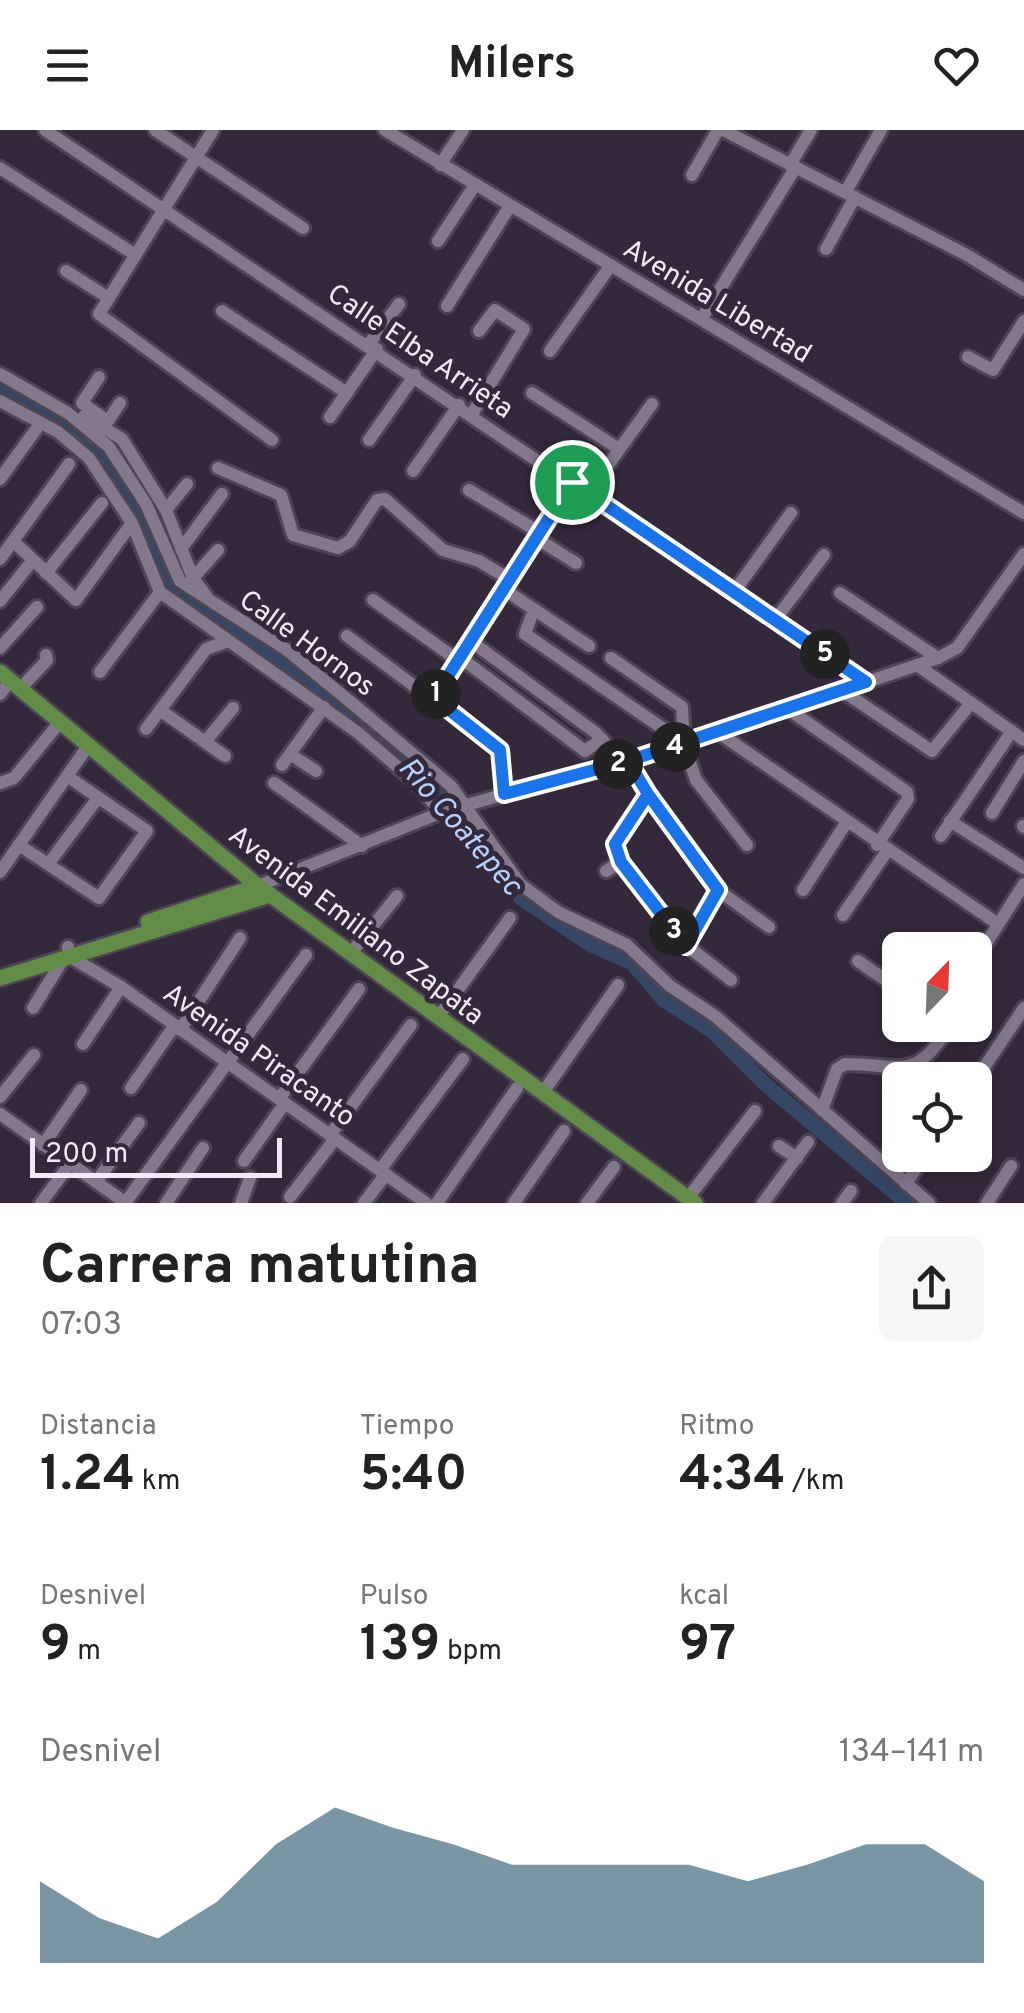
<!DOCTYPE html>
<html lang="es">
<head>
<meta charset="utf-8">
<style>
  :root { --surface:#fff; --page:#f6f6f6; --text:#222; --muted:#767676; --accent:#436a80 }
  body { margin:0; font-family:Overpass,sans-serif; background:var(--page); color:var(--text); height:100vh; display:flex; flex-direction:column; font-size:38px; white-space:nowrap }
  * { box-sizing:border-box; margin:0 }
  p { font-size:32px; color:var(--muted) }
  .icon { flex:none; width:55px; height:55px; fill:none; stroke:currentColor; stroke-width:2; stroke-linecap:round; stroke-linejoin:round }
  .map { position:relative; height:1073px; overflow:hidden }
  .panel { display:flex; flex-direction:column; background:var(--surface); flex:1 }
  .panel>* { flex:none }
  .needle { width:65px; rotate:23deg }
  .controls { position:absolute; left:882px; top:802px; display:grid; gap:20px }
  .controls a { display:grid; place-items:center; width:110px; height:110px; border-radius:15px; background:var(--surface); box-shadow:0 5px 25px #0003; font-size:50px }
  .scale { position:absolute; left:30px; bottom:25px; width:252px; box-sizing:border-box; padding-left:10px; border:5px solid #f1eaf6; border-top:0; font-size:28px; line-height:35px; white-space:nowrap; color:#f1eaf6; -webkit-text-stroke:8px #33293a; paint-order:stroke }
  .pin { position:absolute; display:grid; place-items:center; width:85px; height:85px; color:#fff; margin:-42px; border:5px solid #fff; border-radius:50%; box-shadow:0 2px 10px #0007 }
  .km { position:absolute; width:50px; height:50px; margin:-25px; border-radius:50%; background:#222; color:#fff; font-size:28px; line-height:50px; text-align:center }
  .round { display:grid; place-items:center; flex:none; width:105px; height:105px; border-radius:15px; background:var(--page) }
  .headline { display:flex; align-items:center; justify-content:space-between; height:170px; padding:0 40px }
  h1 { font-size:55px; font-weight:700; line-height:75px }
  .figures { display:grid; grid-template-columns:repeat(3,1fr); gap:15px; height:170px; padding:10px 40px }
  .figures div { display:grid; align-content:center }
  .figures b { font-size:50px; font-weight:700 }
  .figures small { font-size:28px; font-weight:400 }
  .figures p { font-size:28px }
  .chart { height:280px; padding:20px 40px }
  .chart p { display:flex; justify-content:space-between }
  .chart svg { width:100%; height:180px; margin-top:10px; fill:var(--accent); opacity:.7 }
  header { display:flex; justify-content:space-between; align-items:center; height:130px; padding:0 40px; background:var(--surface); font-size:45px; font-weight:700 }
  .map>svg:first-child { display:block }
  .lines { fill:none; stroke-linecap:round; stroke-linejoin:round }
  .river { stroke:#364665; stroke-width:15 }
  .minor-casing { stroke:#4e4554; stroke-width:18 }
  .major-casing { stroke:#4e4554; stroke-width:20 }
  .minor { stroke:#84788d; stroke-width:12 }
  .major { stroke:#628c47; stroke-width:15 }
  .route-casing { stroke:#fff; stroke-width:20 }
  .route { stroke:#1a73e8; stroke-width:12 }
  .labels { text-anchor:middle; stroke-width:10; stroke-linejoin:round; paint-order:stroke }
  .street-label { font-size:28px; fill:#f1eaf6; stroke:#33293a }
  .water-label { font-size:30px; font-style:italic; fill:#b7cffd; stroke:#33293a }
</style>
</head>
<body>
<header><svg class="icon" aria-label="menu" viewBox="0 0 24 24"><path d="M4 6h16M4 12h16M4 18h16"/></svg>Milers<svg class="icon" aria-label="heart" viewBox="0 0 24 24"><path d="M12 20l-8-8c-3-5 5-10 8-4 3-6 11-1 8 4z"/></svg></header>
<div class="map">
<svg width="1024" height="1073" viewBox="0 0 1024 1073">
  <rect width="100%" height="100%" fill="#33293a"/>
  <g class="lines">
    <polyline class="river" points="0,256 75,301 126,359 179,463 379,604 443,664 521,768 591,815 632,833 664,870 712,901 765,954 907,1073"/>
    <g class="minor-casing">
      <g id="minor">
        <polyline points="45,0 866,552"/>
        <polyline points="155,0 303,98"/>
        <polyline points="213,0 99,184 272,310"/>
        <polyline points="385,0 1024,383"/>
        <polyline points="723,0 965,124 1024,160"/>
        <polyline points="440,35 463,0"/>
        <polyline points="790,35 811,0"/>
        <polyline points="0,38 134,124"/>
        <polyline points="692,45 718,0"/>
        <polyline points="846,61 881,0"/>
        <polyline points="438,111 475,55"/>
        <polyline points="826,119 855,67"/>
        <polyline points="66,141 107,167"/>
        <polyline points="447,176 510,76"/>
        <polyline points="222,181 347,263"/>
        <polyline points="702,188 796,37"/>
        <polyline points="369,214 399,174"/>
        <polyline points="550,221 611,135"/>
        <polyline points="968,227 993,240 1024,191"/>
        <polyline points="0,244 68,283 109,317 146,374 180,451 287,520 353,574 451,656 520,754 558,782 627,815 670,856 715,886 929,1073"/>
        <polyline points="99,247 82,273 103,288"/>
        <polyline points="532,263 619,319"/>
        <polyline points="0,271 58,302 89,328 132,393 160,462 357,602 414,651 441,682"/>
        <polyline points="472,284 524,199 495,180 479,201"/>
        <polyline points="84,286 122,309 166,380 193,448 207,467"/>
        <polyline points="330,287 377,219"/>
        <polyline points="108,291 120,273"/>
        <polyline points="369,310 415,245"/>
        <polyline points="218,338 281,365 293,405 338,418 350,411 377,370 385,369 443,420 479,431 511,450"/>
        <polyline points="413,341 459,275"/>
        <polyline points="0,349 40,294"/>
        <polyline points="469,360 539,402"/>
        <polyline points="588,363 652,274"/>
        <polyline points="166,380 187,354"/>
        <polyline points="536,408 576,433"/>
        <polyline points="14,412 76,470 132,393"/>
        <polyline points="181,419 222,364"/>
        <polyline points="0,429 69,334"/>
        <polyline points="46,443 102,373"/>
        <polyline points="193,448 218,420"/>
        <polyline points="505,460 589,516"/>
        <polyline points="734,462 791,383"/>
        <polyline points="840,463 938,528"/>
        <polyline points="373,470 459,531"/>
        <polyline points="0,471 33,430"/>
        <polyline points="531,487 525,504 668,602 674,617"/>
        <polyline points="775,490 824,425"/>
        <polyline points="347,506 500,620 504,665"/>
        <polyline points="472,512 596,603 623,633"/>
        <polyline points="0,518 37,477"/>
        <polyline points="461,528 585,621 602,609"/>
        <polyline points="611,528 682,577 684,614 696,650 747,715"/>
        <polyline points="917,535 1024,610"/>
        <polyline points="100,542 160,462"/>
        <polyline points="20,559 47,530 46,525"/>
        <polyline points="841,560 932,621 971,573"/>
        <polyline points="0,564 10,551"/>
        <polyline points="433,568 572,352"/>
        <polyline points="788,579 907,662 908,669 877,715"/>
        <polyline points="160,580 225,626"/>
        <polyline points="146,599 206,519 228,511"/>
        <polyline points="719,603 998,794"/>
        <polyline points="205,612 233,578"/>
        <polyline points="290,624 316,641"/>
        <polyline points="629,631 647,665 718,760 769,797"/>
        <polyline points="282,635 324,577"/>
        <polyline points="0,653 14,648 60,592"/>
        <polyline points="274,653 362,716"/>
        <polyline points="992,683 1024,631"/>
        <polyline points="950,691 1024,738"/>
        <polyline points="1023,696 1024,697"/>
        <polyline points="941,706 1012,601"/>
        <polyline points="19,715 99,768 147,701 67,646"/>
        <polyline points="621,732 686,815 731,850"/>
        <polyline points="49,733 98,668"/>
        <polyline points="606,741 621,732 615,714 647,665"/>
        <polyline points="0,742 88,616"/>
        <polyline points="258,756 445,681 684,614 938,528 957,518 1024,424"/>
        <polyline points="803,760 846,693"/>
        <polyline points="843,785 887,721"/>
        <polyline points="686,815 718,760"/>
        <polyline points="68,817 69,826 121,857 426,1073"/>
        <polyline points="351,823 397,766"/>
        <polyline points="858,831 900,860"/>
        <polyline points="975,831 1024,754"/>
        <polyline points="33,878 64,828"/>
        <polyline points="439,886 510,788"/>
        <polyline points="180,900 240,808"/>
        <polyline points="83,914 121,857"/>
        <polyline points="975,951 1024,878"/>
        <polyline points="131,958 175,895"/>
        <polyline points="544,961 618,855"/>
        <polyline points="0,967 34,925"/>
        <polyline points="279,969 359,859"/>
        <path d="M 822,980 L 837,939 L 845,934 C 899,934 916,953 950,895"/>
        <polyline points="0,984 126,1073"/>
        <polyline points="330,1005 411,895"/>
        <polyline points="43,1015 81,960"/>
        <polyline points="779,1016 797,1028"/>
        <polyline points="244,1031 285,973"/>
        <polyline points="380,1040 463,929"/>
        <polyline points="96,1052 139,993"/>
        <polyline points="906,1054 925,1025"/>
        <polyline points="290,1067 335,1009"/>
        <polyline points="688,1068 755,981"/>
        <polyline points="41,1073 70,1034"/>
        <polyline points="125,1073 306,825"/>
        <polyline points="166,1073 203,1018"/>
        <polyline points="241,1073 250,1048"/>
        <polyline points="364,1073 386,1044"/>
        <polyline points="437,1073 517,958"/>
        <polyline points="514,1073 564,1001"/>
        <polyline points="587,1073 614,1037"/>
        <polyline points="763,1073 808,1012"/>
        <polyline points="842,1073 851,1061"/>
        <polyline points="987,1073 1011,1036"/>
      </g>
    </g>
    <g class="major-casing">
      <g id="major">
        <polyline points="0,542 258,756 695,1073"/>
        <polyline points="148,792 258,756"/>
        <polyline points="0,848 270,765"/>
      </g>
    </g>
    <use href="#minor" class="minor"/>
    <use href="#major" class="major"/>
  </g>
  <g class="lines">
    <g class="route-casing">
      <polyline id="route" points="572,352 434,568 500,620 504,664 628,631 648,664 718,760 686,816 621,732 615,714 648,664 628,631 866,552 572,352"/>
    </g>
    <use href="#route" class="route"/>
  </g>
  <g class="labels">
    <g class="street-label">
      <text transform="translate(718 170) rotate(31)" y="10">Avenida Libertad</text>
      <text transform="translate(421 220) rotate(34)" y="10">Calle Elba Arrieta</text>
      <text transform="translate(308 512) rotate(36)" y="10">Calle Hornos</text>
      <text transform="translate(357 794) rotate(37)" y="10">Avenida Emiliano Zapata</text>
      <text transform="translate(260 924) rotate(35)" y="10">Avenida Piracanto</text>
    </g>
    <g class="water-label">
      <text transform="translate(461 696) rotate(49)" y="10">Rio Coatepec</text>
    </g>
  </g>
</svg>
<div class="controls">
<a><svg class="needle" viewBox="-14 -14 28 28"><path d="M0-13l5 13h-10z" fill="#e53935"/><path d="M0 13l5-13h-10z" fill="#767676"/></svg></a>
<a><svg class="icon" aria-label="locate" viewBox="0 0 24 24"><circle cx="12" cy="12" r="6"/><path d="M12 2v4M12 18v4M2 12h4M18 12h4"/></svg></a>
</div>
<div class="scale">200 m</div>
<div class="pin" style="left:572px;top:352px;background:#1e9e55"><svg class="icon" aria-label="arrive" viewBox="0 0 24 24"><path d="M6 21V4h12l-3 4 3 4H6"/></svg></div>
<b class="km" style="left:436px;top:564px">1</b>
<b class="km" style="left:618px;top:634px">2</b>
<b class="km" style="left:674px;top:801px">3</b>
<b class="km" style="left:675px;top:617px">4</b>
<b class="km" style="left:825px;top:524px">5</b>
</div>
<section class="panel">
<div class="headline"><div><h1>Carrera matutina</h1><p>07:03</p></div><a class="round"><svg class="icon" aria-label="share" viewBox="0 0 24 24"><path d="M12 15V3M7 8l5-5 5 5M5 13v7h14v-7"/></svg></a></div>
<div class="figures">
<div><p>Distancia</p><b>1.24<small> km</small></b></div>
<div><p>Tiempo</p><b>5:40</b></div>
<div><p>Ritmo</p><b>4:34<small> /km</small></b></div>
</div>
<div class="figures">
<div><p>Desnivel</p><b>9<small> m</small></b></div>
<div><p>Pulso</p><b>139<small> bpm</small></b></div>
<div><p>kcal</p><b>97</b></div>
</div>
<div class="chart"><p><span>Desnivel</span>134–141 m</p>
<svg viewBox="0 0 160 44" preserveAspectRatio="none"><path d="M0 44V24L10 33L20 38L30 29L40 15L50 6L60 11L70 15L80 20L90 20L100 20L110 20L120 24L130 20L140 15L150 15L160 24V44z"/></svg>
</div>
</section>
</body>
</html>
